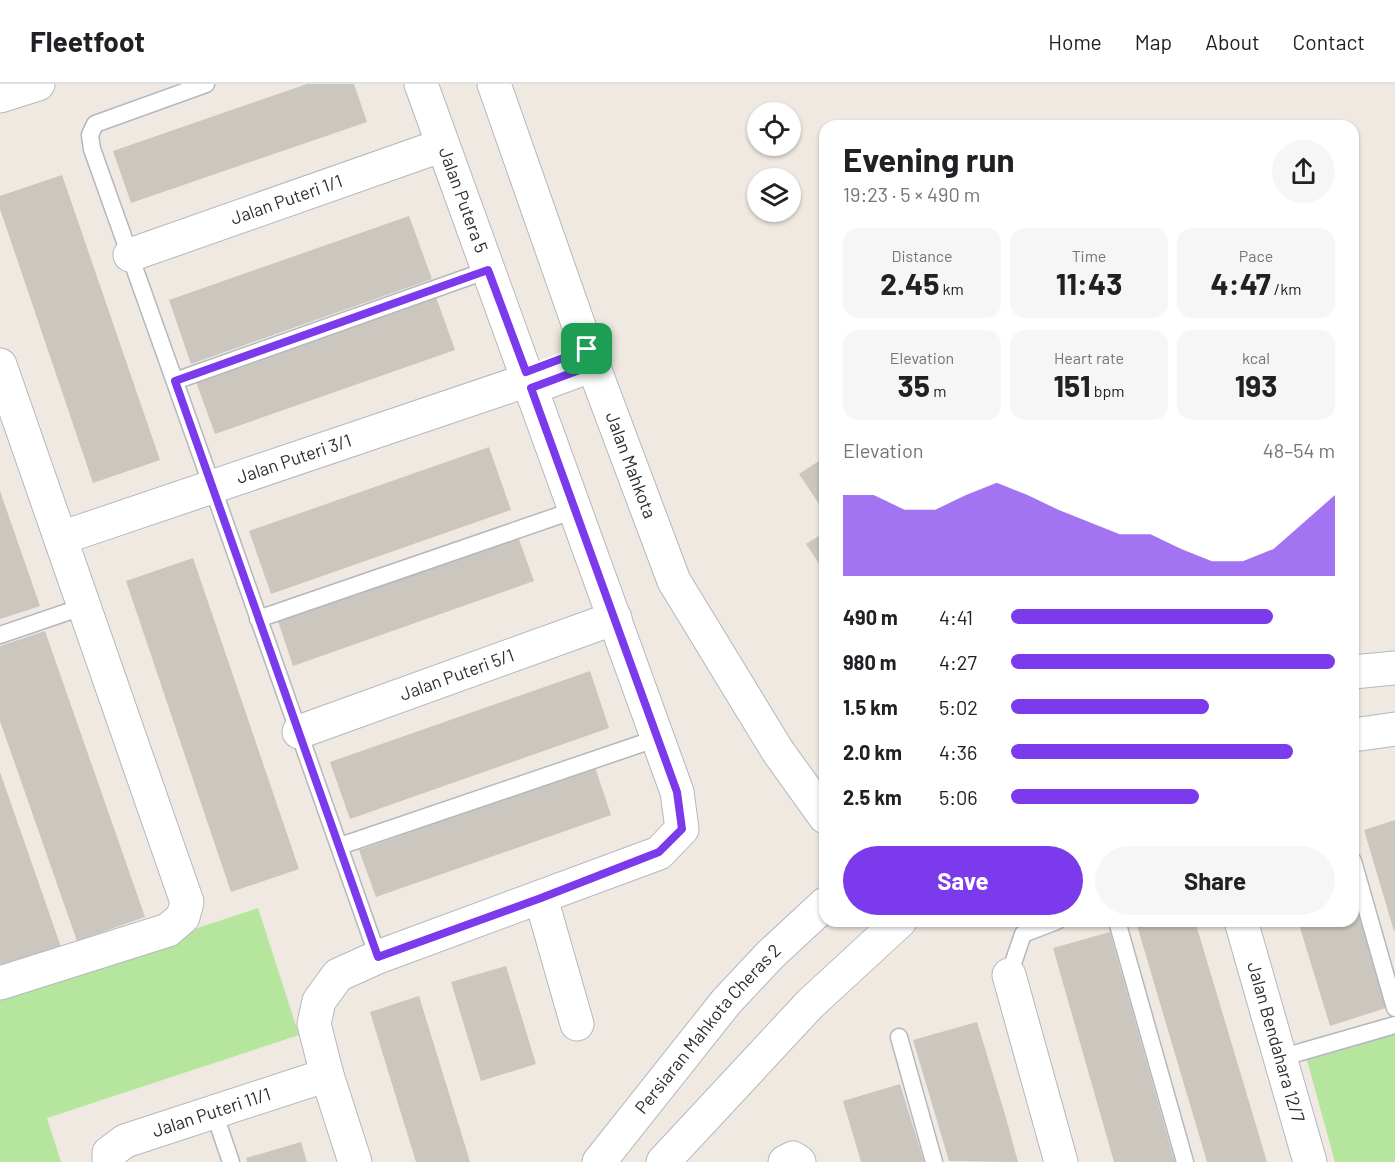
<!DOCTYPE html>
<html lang="en">
<head>
<meta charset="utf-8">
<style>
  :root { --surface:#fff; --page:#f6f6f6; --text:#202124; --muted:#757577; --line:#e0e0e0; --accent:#7c3aed }
  body { margin:0; font-family:Barlow,sans-serif; background:var(--page); color:var(--text); height:100vh; display:flex; flex-direction:column; font-size:22px; white-space:nowrap }
  * { box-sizing:border-box; margin:0 }
  p { font-size:20px; color:var(--muted) }
  .icon { flex:none; width:33px; height:33px; fill:none; stroke:currentColor; stroke-width:2; stroke-linecap:round; stroke-linejoin:round }
  .map { position:relative; flex:1; overflow:hidden }
  .panel { position:absolute; left:819px; top:36px; width:540px; height:807px; display:flex; flex-direction:column; background:var(--surface); border-radius:18px; box-shadow:0 2px 4px #0004 }
  .panel>* { flex:none }
  .tools { position:absolute; left:747px; top:18px; display:grid; gap:12px }
  .tools a { display:grid; place-items:center; width:54px; height:54px; border-radius:50%; background:var(--surface); box-shadow:0 2px 4px #0004; font-size:30px }
  .pin { position:absolute; display:grid; place-items:center; width:51px; height:51px; color:#fff; margin:-26px; border-radius:12px; box-shadow:0 3px 9px #0006 }
  .round { display:grid; place-items:center; flex:none; width:63px; height:63px; border-radius:32px; background:var(--page) }
  .overview { display:flex; align-items:center; justify-content:space-between; height:102px; padding:0 24px }
  h1 { font-size:33px; font-weight:700; line-height:45px }
  .figures { display:grid; grid-template-columns:repeat(3,1fr); gap:9px; height:102px; padding:6px 24px }
  .figures div { display:grid; align-content:center; border-radius:15px; background:var(--page); text-align:center }
  .figures b { font-size:30px; font-weight:700 }
  .figures small { font-size:16px; font-weight:400 }
  .figures p { font-size:16px }
  .chart { height:168px; padding:12px 24px }
  .chart p { display:flex; justify-content:space-between }
  .chart svg { width:100%; height:108px; margin-top:6px; fill:var(--accent); opacity:.7 }
  .cta { display:flex; gap:12px; margin-top:auto; padding:12px 24px }
  .cta a { flex:1; height:69px; border-radius:36px; background:var(--accent); color:#fff; font-size:24px; font-weight:700; line-height:69px; text-align:center }
  .cta a+a { background:var(--page); color:var(--text) }
  ul { padding:0 24px; list-style:none; font-size:20px }
  li { display:grid; grid-template-columns:96px 72px 1fr; align-items:center; height:45px }
  li i { height:15px; border-radius:8px; background:var(--accent) }
  header { display:flex; align-items:center; gap:36px; box-sizing:border-box; height:84px; padding:0 30px; background:var(--surface); border-bottom:2px solid var(--line) }
  header strong { font-size:28px }
  nav { display:flex; gap:33px; margin-inline-start:auto; font-size:21px }
  .map>svg:first-child { display:block }
  .green { fill:#b6e59e }
  .building { fill:#cbc7bf }
  .lines { fill:none; stroke-linecap:round; stroke-linejoin:round }
  .lane-casing { stroke:#b4b7c1; stroke-width:19 }
  .street-casing { stroke:#b4b7c1; stroke-width:35 }
  .secondary-casing { stroke:#b4b7c1; stroke-width:35 }
  .lane { stroke:#fff; stroke-width:16 }
  .street { stroke:#fff; stroke-width:33 }
  .secondary { stroke:#fff; stroke-width:33 }
  .route-casing { stroke:#fff; stroke-width:12 }
  .route { stroke:#7c3aed; stroke-width:8 }
  .labels { text-anchor:middle; stroke-width:6; stroke-linejoin:round; paint-order:stroke }
  .street-label { font-size:18px; fill:#2e2e2e; stroke:#fff }
</style>
</head>
<body>
<header>
<strong>Fleetfoot</strong>
<nav><a>Home</a><a>Map</a><a>About</a><a>Contact</a></nav>
</header>
<div class="map">
<svg width="1395" height="1078" viewBox="0 0 1395 1078">
  <rect width="100%" height="100%" fill="#efe9e1"/>
  <g class="green">
    <polygon points="258,824 299,951 47,1034 61,1078 0,1078 0,909"/>
    <polygon points="1395,931 1395,1078 1335,1078 1302,958"/>
  </g>
  <g class="building">
    <polygon points="307,0 354,0 367,38 131,119 113,67"/>
    <polygon points="62,91 160,376 93,399 0,125 0,112"/>
    <polygon points="409,132 432,195 191,280 169,216"/>
    <polygon points="435,210 455,266 215,350 195,295"/>
    <polygon points="489,363 511,426 271,510 249,447"/>
    <polygon points="825,373 825,429 799,390"/>
    <polygon points="0,407 40,522 0,535"/>
    <polygon points="825,448 825,486 824,487 806,460"/>
    <polygon points="517,450 534,497 293,582 277,534"/>
    <polygon points="193,474 299,785 231,808 126,497"/>
    <polygon points="45,547 145,833 77,857 0,637 0,562"/>
    <polygon points="590,587 609,644 350,735 330,678"/>
    <polygon points="595,683 611,731 376,813 359,766"/>
    <polygon points="0,688 61,863 0,884"/>
    <polygon points="1395,736 1395,847 1394,847 1364,746"/>
    <polygon points="1353,807 1389,923 1330,942 1298,837 1353,837"/>
    <polygon points="1140,837 1195,837 1267,1078 1207,1078 1136,838"/>
    <polygon points="1110,848 1171,1065 1175,1078 1114,1078 1053,864"/>
    <polygon points="506,882 536,980 481,997 451,898"/>
    <polygon points="419,912 464,1058 470,1078 416,1078 392,1000 370,928"/>
    <polygon points="977,938 1006,1034 1018,1078 949,1077 913,956"/>
    <polygon points="900,1000 924,1078 861,1078 843,1017"/>
    <polygon points="301,1058 307,1078 247,1078 246,1074"/>
  </g>
  <g class="lines">
    <g class="lane-casing">
      <g id="lane">
        <polyline points="206,0 95,40 90,51 92,65 212,402 378,873"/>
        <polyline points="175,297 488,186"/>
        <polyline points="258,535 575,426"/>
        <polyline points="0,551 85,522"/>
        <polyline points="340,762 658,654"/>
        <polyline points="1353,777 1395,924"/>
        <polyline points="1117,837 1185,1078"/>
        <polyline points="1009,891 1023,850 1057,837"/>
        <polyline points="899,953 934,1078"/>
        <polyline points="1280,974 1395,941"/>
        <polyline points="214,1028 231,1078"/>
      </g>
    </g>
    <g class="street-casing">
      <g id="street">
        <path id="s1" d="M 494,0 L 587,265 L 674,497 L 777,666 L 825,733"/>
        <polyline points="0,12 38,0"/>
        <path id="s2" d="M 130,171 L 443,61"/>
        <polyline points="0,281 187,818 183,833 168,846 0,899"/>
        <polyline points="531,304 593,281"/>
        <path id="s3" d="M 61,454 L 528,296"/>
        <path id="s4" d="M 299,648 L 615,534"/>
        <polyline points="541,814 577,940"/>
        <path id="s5" d="M 1241,837 L 1310,1078"/>
        <polyline points="1009,891 1061,1078"/>
        <path id="s6" d="M 109,1078 L 109,1069 L 125,1057 L 327,991"/>
        <polyline points="355,1078 327,991 314,940 319,917 338,891 378,873 659,769 682,745 677,708 421,0"/>
        <polyline points="785,1078 793,1074 799,1078"/>
      </g>
    </g>
    <g class="secondary-casing">
      <g id="secondary">
        <polyline points="1353,588 1395,584"/>
        <polyline points="1353,651 1395,645"/>
        <path id="s7" d="M 599,1078 L 726,918 L 770,871 L 825,820"/>
        <polyline points="663,1078 810,920 900,837"/>
      </g>
    </g>
    <use href="#lane" class="lane"/>
    <use href="#street" class="street"/>
    <use href="#secondary" class="secondary"/>
  </g>
  <g class="lines">
    <g class="route-casing">
      <polygon id="route" points="488,186 526,288 587,265 593,281 531,304 677,708 682,745 659,768 541,814 378,873 175,297"/>
    </g>
    <use href="#route" class="route"/>
  </g>
  <g class="labels">
    <g class="street-label">
      <text dy="6" stroke="none"><textPath href="#s2" startOffset="166">Jalan Puteri 1/1</textPath></text>
      <text transform="translate(463 116) rotate(70)" y="6">Jalan Putera 5</text>
      <text dy="6" stroke="none"><textPath href="#s3" startOffset="246">Jalan Puteri 3/1</textPath></text>
      <text dy="6" stroke="none"><textPath href="#s1" startOffset="405">Jalan Mahkota</textPath></text>
      <text dy="6" stroke="none"><textPath href="#s4" startOffset="168">Jalan Puteri 5/1</textPath></text>
      <text dy="6" stroke="none"><textPath href="#s7" startOffset="172">Persiaran Mahkota Cheras 2</textPath></text>
      <text dy="6" stroke="none"><textPath href="#s5" startOffset="126">Jalan Bendahara 12/7</textPath></text>
      <text dy="6" stroke="none"><textPath href="#s6" startOffset="120">Jalan Puteri 11/1</textPath></text>
    </g>
  </g>
</svg>
<div class="tools">
<a><svg class="icon" aria-label="locate" viewBox="0 0 24 24"><circle cx="12" cy="12" r="6"/><path d="M12 2v4M12 18v4M2 12h4M18 12h4"/></svg></a>
<a><svg class="icon" aria-label="layers" viewBox="0 0 24 24"><path d="M12 4l9 5-9 5-9-5zM3 14l9 5 9-5"/></svg></a>
</div>
<div class="pin" style="left:587px;top:265px;background:#1e9e55"><svg class="icon" aria-label="arrive" viewBox="0 0 24 24"><path d="M6 21V4h12l-3 4 3 4H6"/></svg></div>
<section class="panel">
<div class="overview"><div><h1>Evening run</h1><p>19:23 · 5 × 490 m</p></div><a class="round"><svg class="icon" aria-label="share" viewBox="0 0 24 24"><path d="M12 15V3M7 8l5-5 5 5M5 13v7h14v-7"/></svg></a></div>
<div class="figures">
<div><p>Distance</p><b>2.45<small> km</small></b></div>
<div><p>Time</p><b>11:43</b></div>
<div><p>Pace</p><b>4:47<small> /km</small></b></div>
</div>
<div class="figures">
<div><p>Elevation</p><b>35<small> m</small></b></div>
<div><p>Heart rate</p><b>151<small> bpm</small></b></div>
<div><p>kcal</p><b>193</b></div>
</div>
<div class="chart"><p><span>Elevation</span>48–54 m</p>
<svg viewBox="0 0 160 44" preserveAspectRatio="none"><path d="M0 44V11L10 11L20 17L30 17L40 11L50 6L60 11L70 17L80 22L90 27L100 27L110 33L120 38L130 38L140 33L150 22L160 11V44z"/></svg>
</div>
<ul>
<li><b>490 m</b>4:41<i style="width:81%"></i></li>
<li><b>980 m</b>4:27<i style="width:100%"></i></li>
<li><b>1.5 km</b>5:02<i style="width:61%"></i></li>
<li><b>2.0 km</b>4:36<i style="width:87%"></i></li>
<li><b>2.5 km</b>5:06<i style="width:58%"></i></li>
</ul>
<div class="cta"><a>Save</a><a>Share</a></div>
</section>
</div>
</body>
</html>
